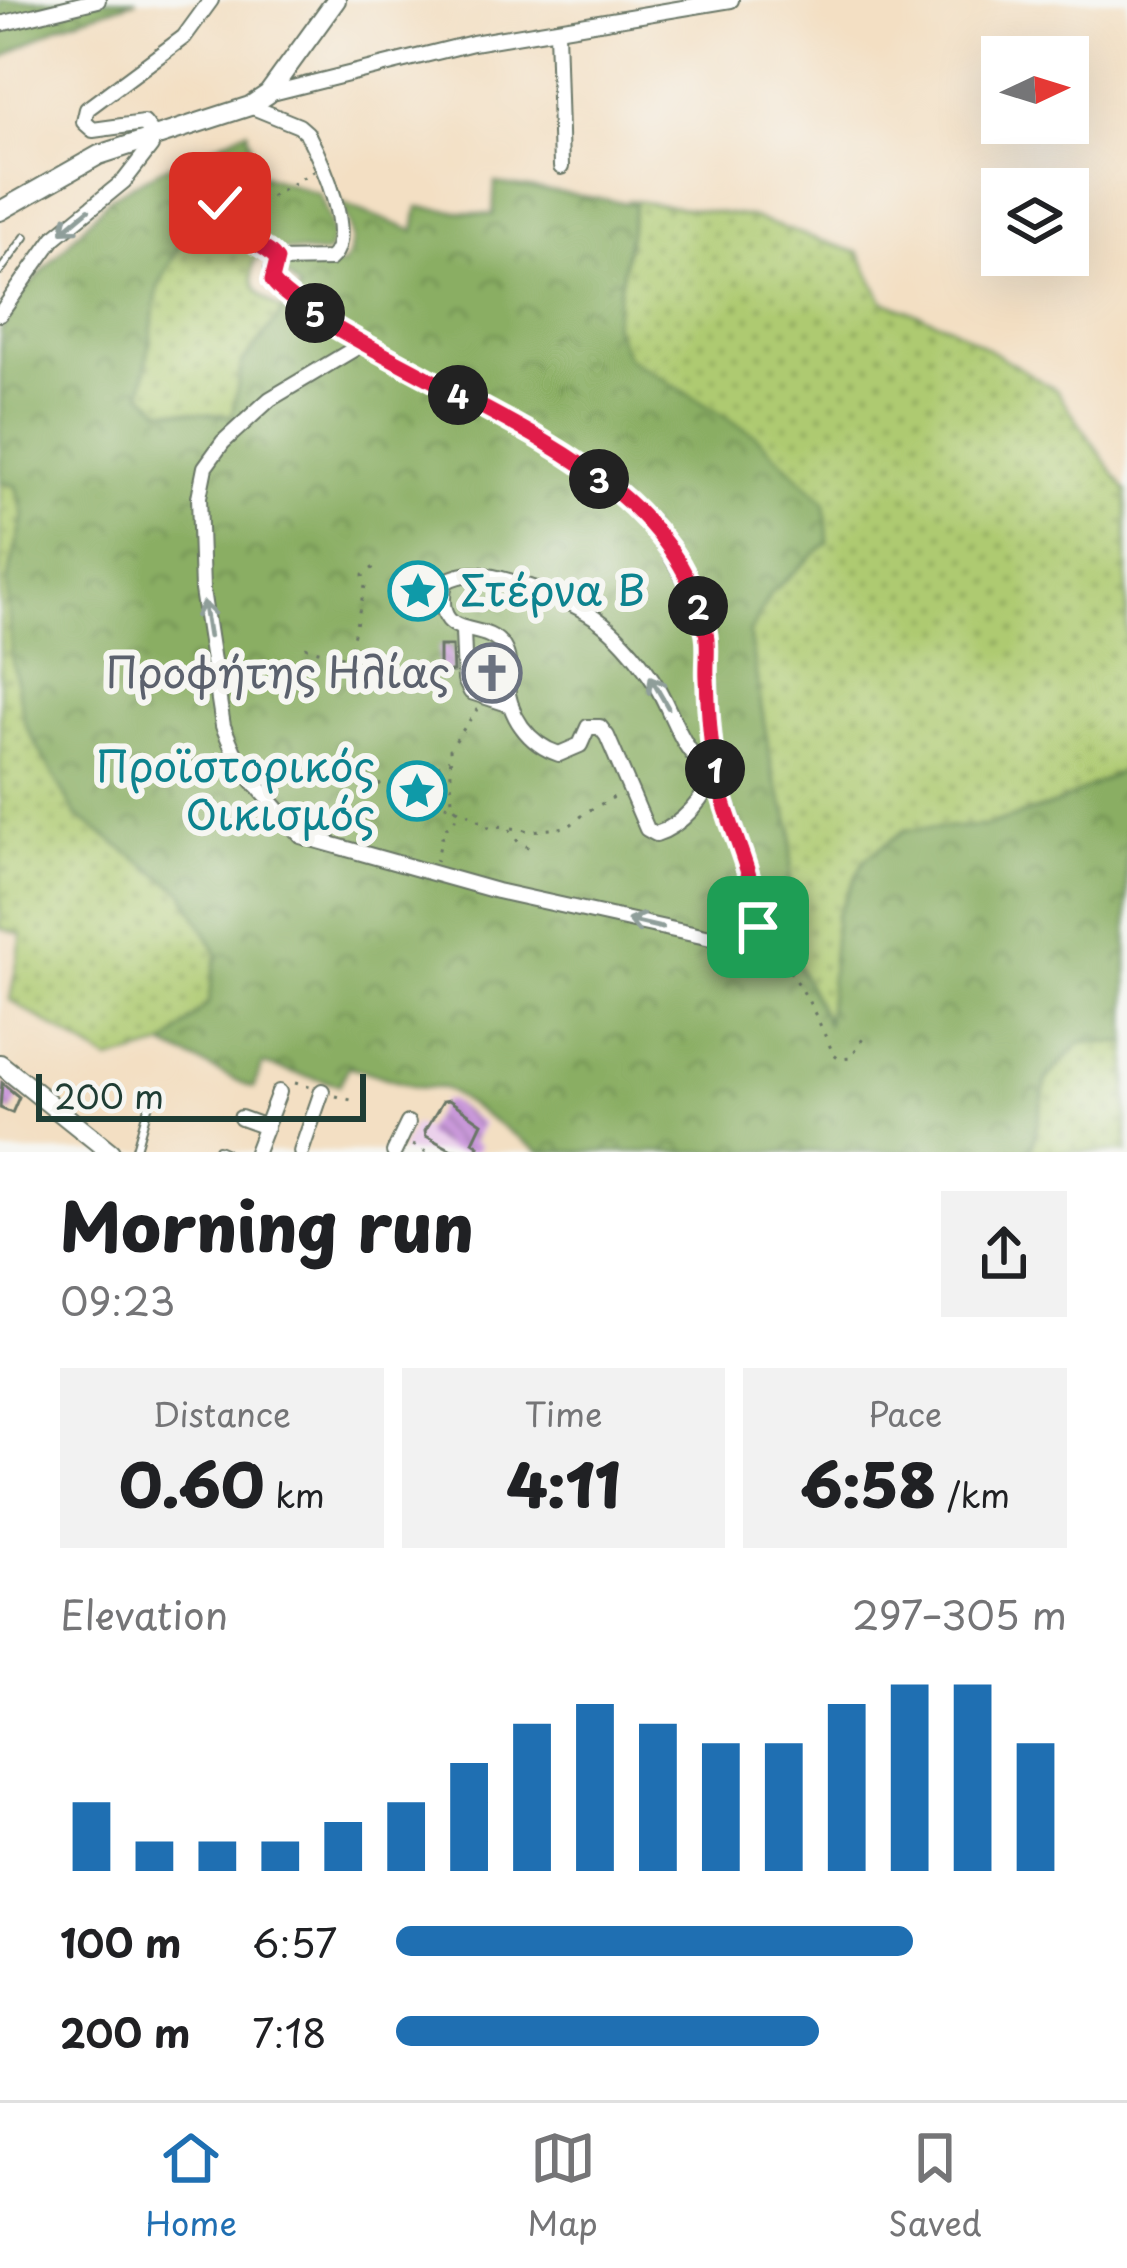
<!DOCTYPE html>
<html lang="en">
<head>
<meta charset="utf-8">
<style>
  :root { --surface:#fff; --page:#f2f2f2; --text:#202124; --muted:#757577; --line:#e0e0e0; --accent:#1f6fb2 }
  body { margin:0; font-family:"Playpen Sans",sans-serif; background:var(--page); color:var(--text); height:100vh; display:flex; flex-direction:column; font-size:45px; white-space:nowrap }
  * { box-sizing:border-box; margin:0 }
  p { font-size:39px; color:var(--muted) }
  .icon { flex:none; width:66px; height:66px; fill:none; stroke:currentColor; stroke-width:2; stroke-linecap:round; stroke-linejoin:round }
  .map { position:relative; height:1152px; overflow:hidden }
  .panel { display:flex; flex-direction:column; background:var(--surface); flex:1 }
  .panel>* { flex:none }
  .needle { width:78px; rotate:86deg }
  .tools { position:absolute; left:981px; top:36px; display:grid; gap:24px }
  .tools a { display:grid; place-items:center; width:108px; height:108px; border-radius:0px; background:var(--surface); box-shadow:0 12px 48px #0002; font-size:60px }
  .scale { position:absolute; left:36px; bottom:30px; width:330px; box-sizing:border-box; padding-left:12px; border:6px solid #1f3d34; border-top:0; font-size:33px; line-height:42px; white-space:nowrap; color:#1f3d34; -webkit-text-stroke:9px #f6f6f2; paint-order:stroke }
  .pin { position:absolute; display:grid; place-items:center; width:102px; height:102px; color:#fff; margin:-51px; border-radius:24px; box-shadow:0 6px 18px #0006 }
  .km { position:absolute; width:60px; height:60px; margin:-30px; border-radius:50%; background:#222; color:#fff; font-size:33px; line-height:60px; text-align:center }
  .round { display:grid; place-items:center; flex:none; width:126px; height:126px; border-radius:0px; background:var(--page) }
  .headline { display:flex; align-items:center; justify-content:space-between; height:204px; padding:0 60px }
  h1 { font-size:66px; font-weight:800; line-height:90px }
  .metrics { display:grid; grid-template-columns:repeat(3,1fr); gap:18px; height:204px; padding:12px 60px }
  .metrics div { display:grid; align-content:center; border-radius:0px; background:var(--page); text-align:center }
  .metrics b { font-size:60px; font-weight:800 }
  .metrics small { font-size:33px; font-weight:400 }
  .metrics p { font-size:33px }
  .chart { height:336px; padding:24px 60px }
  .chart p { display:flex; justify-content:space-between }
  .chart svg { width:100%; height:216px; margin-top:12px; stroke:var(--accent); stroke-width:6 }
  ul { padding:0 60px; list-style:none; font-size:39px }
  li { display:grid; grid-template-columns:192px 144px 1fr; align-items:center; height:90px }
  li i { height:30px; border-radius:15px; background:var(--accent) }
  .dock { display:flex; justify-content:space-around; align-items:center; height:168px; border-top:3px solid var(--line); background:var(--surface); font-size:33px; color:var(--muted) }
  .dock a { display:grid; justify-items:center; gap:6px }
  .dock .current { color:var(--accent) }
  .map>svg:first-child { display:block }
  .built { fill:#ebd1eb }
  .grass { fill:url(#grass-dots); stroke:#668452; stroke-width:3 }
  .forest { fill:url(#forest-crowns); stroke:#54764c; stroke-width:3 }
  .building { fill:url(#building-back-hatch) }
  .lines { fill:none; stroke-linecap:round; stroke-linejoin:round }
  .lane-casing { stroke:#697666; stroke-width:10 }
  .street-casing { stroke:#697666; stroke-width:18 }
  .secondary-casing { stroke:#697666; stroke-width:22 }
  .path { stroke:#697666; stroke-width:3; stroke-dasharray:3 9; stroke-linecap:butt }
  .lane { stroke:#fff; stroke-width:6 }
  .street { stroke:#fff; stroke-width:14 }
  .secondary { stroke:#fff; stroke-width:18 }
  .oneway { stroke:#8f9e9a }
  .route-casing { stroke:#fff; stroke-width:24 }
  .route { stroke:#e11d48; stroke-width:15 }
  .labels { text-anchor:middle; stroke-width:12; stroke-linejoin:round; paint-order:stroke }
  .culture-label { font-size:42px; fill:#0d838f; stroke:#f6f6f2; text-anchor:start }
  .worship-label { font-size:42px; fill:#5b616d; stroke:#f6f6f2; text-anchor:end }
</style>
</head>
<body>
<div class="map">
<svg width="1127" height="1152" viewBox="0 0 1127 1152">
  <defs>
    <pattern id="grass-dots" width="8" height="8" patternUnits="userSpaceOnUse" patternTransform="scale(3)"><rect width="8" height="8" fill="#aeca71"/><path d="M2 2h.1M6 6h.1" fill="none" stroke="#8da55e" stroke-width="1.8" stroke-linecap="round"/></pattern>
    <pattern id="forest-crowns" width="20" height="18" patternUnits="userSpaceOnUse" patternTransform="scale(3)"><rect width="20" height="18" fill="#8aae63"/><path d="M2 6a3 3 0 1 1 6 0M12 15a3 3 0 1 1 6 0" fill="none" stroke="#708f52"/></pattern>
    <pattern id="building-back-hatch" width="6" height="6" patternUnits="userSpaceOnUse" patternTransform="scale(3)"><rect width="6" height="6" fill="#cb9adb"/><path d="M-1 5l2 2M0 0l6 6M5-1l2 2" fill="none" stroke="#a47fb2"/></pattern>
  </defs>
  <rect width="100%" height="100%" fill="#f6f6f2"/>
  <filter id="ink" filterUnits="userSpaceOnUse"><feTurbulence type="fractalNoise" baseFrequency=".00833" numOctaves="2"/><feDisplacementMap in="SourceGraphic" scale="24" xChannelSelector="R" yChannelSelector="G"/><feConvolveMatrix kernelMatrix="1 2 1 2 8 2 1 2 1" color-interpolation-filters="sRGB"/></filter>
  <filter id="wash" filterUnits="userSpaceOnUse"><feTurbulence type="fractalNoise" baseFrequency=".004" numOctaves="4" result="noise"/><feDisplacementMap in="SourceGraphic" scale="48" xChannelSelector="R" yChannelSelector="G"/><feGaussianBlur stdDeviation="2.7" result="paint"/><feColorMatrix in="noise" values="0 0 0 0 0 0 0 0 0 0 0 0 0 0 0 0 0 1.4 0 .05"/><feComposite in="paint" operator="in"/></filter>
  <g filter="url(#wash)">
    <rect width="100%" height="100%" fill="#f3dfc3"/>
    <polygon class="built" points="443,1099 484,1123 474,1141 481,1146 477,1152 400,1152 413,1124 425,1129"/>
    <g class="grass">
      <polygon points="627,200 750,217 859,253 883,301 950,326 1056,390 1127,492 1127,768 1056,804 986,826 905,830 832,991 829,1026 795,960 790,890 792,828 773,775 749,634 770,594 828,542 655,377 627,357 613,325 635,204"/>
      <path d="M 212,223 L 240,224 L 272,249 L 253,262 C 248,290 261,297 283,311 L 242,363 L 232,417 L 161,409 L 142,393 L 158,287 L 184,236 Z"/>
      <polygon points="0,481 16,486 24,516 7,583 76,815 183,892 217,953 208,1003 165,1046 109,1061 10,1000 22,935 0,928"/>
      <polygon points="1081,1042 1127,1043 1127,1152 1031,1152 1047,1079"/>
    </g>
    <g class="forest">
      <polygon points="0,0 137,0 60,25 0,59"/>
      <path d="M 247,130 L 259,174 L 319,194 C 326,213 340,236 326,254 L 272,249 L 240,224 L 212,223 L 185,236 L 158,287 L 142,393 L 161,409 L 232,416 L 242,363 L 300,290 L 285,274 L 286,266 L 293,262 L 305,266 L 343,265 C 359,242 350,227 340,203 L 414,231 L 418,207 L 493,215 L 495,183 L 635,204 L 613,325 L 627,357 L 755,435 L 825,502 L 828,542 L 770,594 L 749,634 L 773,775 L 792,828 L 790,890 L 795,960 L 827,1023 L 836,916 L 865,859 L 905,830 L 986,826 L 1056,804 L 1127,768 L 1127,1043 L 1081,1042 L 1047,1078 L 1031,1152 L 540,1152 L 444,1088 L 415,1087 L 349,1066 L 339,1085 L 263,1064 L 253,1088 L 165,1046 L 208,1003 L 217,953 L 183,892 L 76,815 L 25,724 L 11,655 L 7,583 L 24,516 L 16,486 L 0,481 L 1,330 L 21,295 L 111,197 L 160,170 Z"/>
    </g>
    <g id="blocks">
      <g class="building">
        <polygon points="439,646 452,646 453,672 439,672"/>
        <polygon points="483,658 496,658 496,688 482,684"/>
        <polygon points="2,1083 19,1097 12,1113 0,1108"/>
        <polygon points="449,1100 482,1123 473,1142 479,1146 476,1152 452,1150 426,1136 425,1131 443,1101"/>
      </g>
    </g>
  </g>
  <g filter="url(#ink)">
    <use href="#blocks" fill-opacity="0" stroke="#697666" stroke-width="3"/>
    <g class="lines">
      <g class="lane-casing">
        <g id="lane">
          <polyline points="0,271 25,237"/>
          <polyline points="218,1149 225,1152"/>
          <polyline points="135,1152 150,1100"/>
        </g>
      </g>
      <g class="street-casing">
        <g id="street">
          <polyline points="0,24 98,0"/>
          <polyline points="557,30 561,167"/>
          <polyline points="268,94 473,43 731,0"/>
          <path d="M 250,106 L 299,126 L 307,133 C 321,160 357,237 330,259 L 277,260 L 272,270 L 277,288 L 364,343 L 555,448 L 617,491 L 652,523 L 694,595 L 706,635 L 715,772 C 682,758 673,711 654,682 C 616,624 582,602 516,583 C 492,576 468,568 445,582 C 432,647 484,617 503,647 C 511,660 507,669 507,683 C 508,715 528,744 559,754 L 580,745 L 588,727 L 600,727 L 607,736 L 647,829 L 656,834 C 682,826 706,797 715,772"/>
          <polyline points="0,314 54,238 124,181 151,146 151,132 144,123 93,130 84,122 87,109 184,37 211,0"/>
          <path d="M 364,343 L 270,399 L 223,442 L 205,467 L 199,497 L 202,590 L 223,726 L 240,766 L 301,836 L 497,891 L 738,944 L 753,938 C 767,909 728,805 715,772"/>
          <polyline points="463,631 465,680 471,692 511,705"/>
          <polyline points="241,1118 266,1127"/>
          <polyline points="256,1152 279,1092"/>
          <polyline points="301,1152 322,1091"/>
          <polyline points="394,1152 408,1123"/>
        </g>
      </g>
      <g class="secondary-casing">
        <g id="secondary">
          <polyline points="0,211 99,155 250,106 268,94 336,0"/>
          <polyline points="0,1064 110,1152"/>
        </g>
      </g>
      <g class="path">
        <polyline points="248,199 271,250"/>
        <polyline points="268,250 250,244 242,232 226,230 220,221 220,203 231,196 267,199 314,171"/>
        <path d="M 305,647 C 353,662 403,669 451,679"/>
        <polyline points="348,659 365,586 363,575 374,567"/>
        <path d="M 357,773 C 379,778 390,797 408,801 C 410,802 424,801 426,801 C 442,802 477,815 487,827 L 507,826 L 519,843 L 533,849"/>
        <polyline points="433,777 435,769 449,759"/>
        <polyline points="512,828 532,831 568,827 588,811 618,795"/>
        <polyline points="436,862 444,829 454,822 458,811 452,804 450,749 480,705"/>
        <path d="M 764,946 C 801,974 815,1015 834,1055 L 839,1059 L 850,1058 L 866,1034"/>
        <polyline points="295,1083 310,1087"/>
        <polyline points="336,1096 358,1102"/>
        <polyline points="413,1145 426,1152"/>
      </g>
      <use href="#lane" class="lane"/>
      <use href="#street" class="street"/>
      <use href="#secondary" class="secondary"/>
    </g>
    <defs><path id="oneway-shaft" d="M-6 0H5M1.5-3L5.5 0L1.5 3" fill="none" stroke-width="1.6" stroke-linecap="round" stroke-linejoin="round" transform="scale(3)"/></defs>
    <g class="oneway">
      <use href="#oneway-shaft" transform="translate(75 221) rotate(140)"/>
      <use href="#oneway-shaft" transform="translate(206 619) rotate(-99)"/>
      <use href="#oneway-shaft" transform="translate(659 692) rotate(-120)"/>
      <use href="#oneway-shaft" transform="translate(645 924) rotate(-167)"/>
    </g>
  </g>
  <g class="lines" filter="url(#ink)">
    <g class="route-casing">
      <path id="route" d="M 220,203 L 220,220 L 226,230 L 242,232 C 252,246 268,246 277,260 L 272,280 C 291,308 391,358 426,377 C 535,437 678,495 706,632 C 709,647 706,663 707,678 C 708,707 710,740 715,769 C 725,822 756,872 758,927"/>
    </g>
    <use href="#route" class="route"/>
  </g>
  <defs>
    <g id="sight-ring" transform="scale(3)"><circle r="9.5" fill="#f6f6f2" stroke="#0f9aa8" stroke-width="1.5"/><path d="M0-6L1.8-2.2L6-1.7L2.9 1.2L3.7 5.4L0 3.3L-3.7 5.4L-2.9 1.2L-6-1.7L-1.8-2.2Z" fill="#0f9aa8"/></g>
    <g id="church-ring" transform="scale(3)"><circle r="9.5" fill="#f6f6f2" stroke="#6b7280" stroke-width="1.5"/><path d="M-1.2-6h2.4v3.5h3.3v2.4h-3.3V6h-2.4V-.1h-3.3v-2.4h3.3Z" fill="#6b7280"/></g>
  </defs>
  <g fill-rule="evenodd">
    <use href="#sight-ring" x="418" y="591"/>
    <use href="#church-ring" x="492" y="673"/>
    <use href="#sight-ring" x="417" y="791"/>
  </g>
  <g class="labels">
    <g class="culture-label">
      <text x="460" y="606">Στέρνα Β</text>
      <text x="375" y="782" text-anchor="end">Προϊστορικός<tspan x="375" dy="48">Οικισμός</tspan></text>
    </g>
    <g class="worship-label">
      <text x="450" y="688">Προφήτης Ηλίας</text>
    </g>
  </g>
</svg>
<div class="tools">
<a><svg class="needle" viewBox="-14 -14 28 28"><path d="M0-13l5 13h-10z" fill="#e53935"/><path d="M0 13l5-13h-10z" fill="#757577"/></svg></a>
<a><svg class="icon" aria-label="layers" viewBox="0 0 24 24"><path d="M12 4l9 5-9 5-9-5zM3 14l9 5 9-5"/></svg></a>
</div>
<div class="scale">200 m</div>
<div class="pin" style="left:758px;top:927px;background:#1e9e55"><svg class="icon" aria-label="arrive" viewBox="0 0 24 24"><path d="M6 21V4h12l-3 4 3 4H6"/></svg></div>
<div class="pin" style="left:220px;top:203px;background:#d93025"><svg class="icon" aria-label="check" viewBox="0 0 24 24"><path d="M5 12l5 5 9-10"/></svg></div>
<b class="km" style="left:715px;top:769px">1</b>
<b class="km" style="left:698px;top:606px">2</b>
<b class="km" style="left:599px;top:479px">3</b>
<b class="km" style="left:458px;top:395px">4</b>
<b class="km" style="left:315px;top:313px">5</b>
</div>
<section class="panel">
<div class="headline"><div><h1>Morning run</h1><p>09:23</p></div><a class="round"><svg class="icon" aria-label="share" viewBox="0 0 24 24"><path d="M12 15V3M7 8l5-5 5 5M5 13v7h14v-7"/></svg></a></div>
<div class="metrics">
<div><p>Distance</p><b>0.60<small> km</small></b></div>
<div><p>Time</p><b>4:11</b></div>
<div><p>Pace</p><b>6:58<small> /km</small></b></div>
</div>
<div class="chart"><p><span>Elevation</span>297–305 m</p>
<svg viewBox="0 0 160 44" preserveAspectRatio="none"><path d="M5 44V30M15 44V38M25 44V38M35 44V38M45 44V34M55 44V30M65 44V22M75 44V14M85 44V10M95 44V14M105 44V18M115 44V18M125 44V10M135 44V6M145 44V6M155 44V18"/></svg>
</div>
<ul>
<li><b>100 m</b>6:57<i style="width:77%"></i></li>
<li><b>200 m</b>7:18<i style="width:63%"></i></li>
</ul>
</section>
<nav class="dock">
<a class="current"><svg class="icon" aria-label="home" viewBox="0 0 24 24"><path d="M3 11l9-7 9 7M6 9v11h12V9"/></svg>Home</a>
<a><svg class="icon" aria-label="map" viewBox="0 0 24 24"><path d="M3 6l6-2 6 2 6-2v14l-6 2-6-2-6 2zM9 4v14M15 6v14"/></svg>Map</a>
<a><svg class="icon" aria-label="saved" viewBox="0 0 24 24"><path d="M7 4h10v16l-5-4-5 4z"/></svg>Saved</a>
</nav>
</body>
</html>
